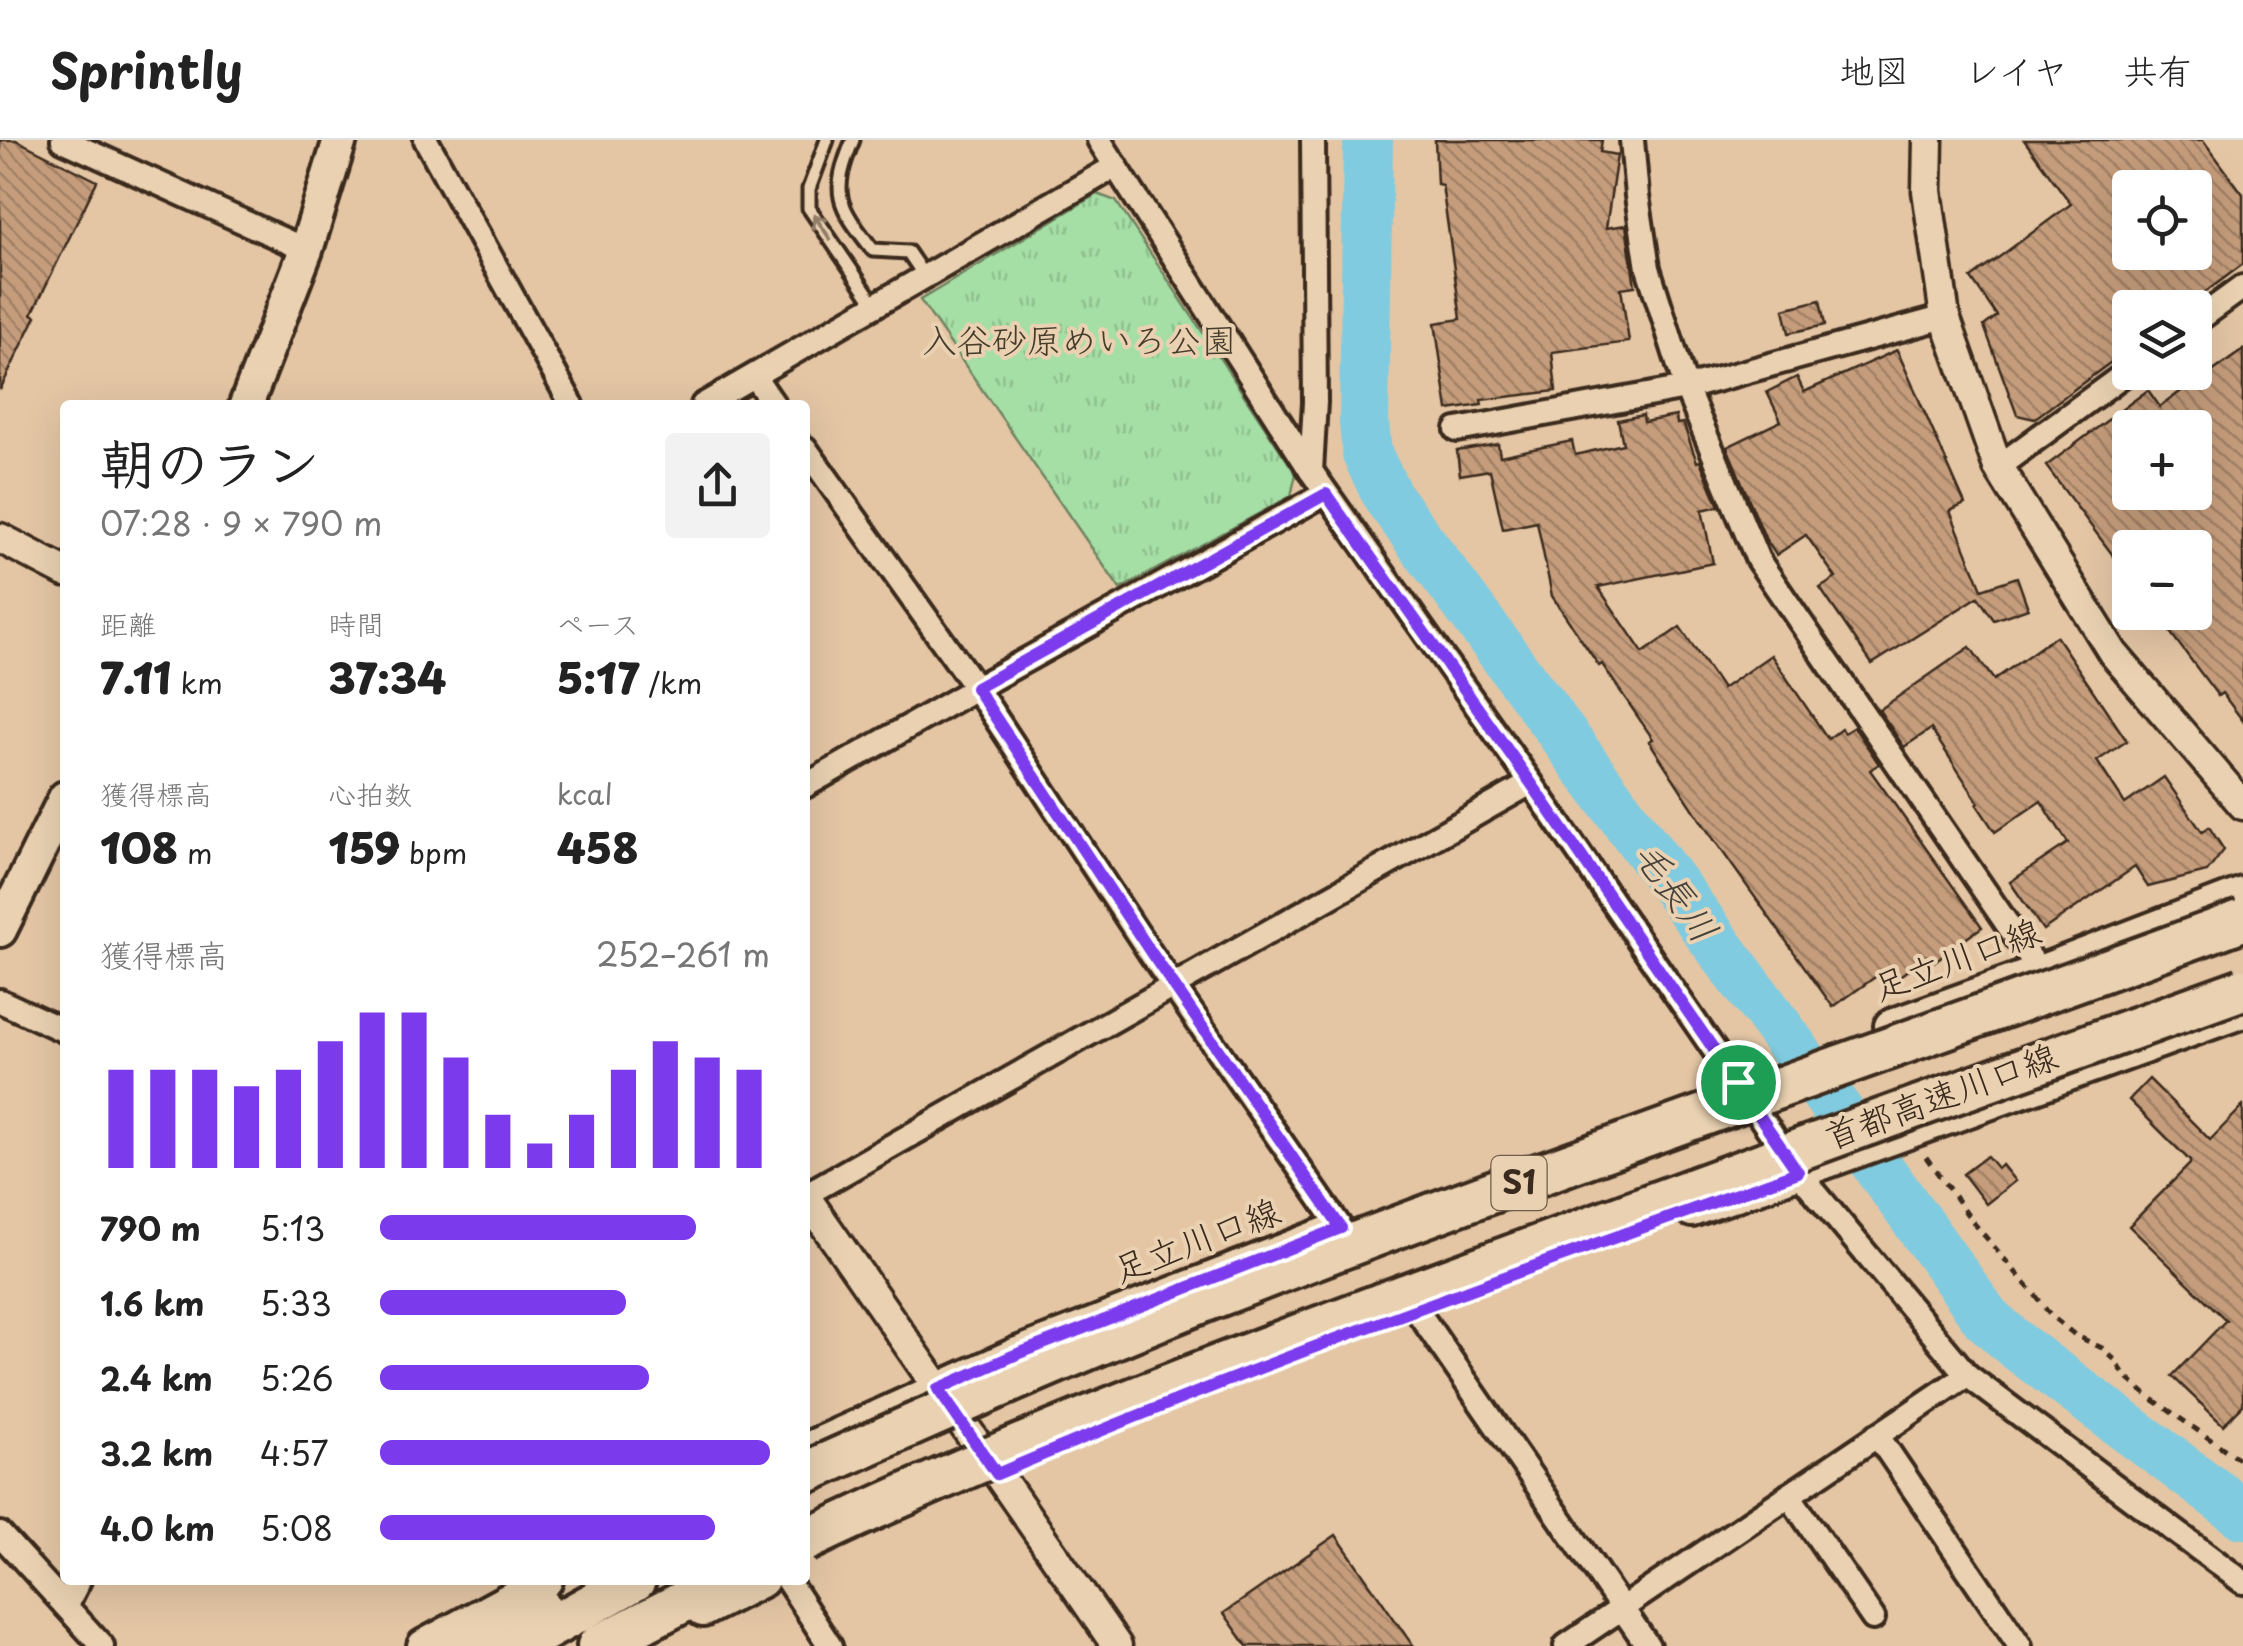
<!DOCTYPE html>
<html lang="ja">
<head>
<meta charset="utf-8">
<style>
  :root { --surface:#fff; --page:#f2f2f2; --text:#222; --muted:#767676; --line:#e0e0e0; --accent:#7c3aed }
  body { margin:0; font-family:"Playpen Sans","Klee One",sans-serif; background:var(--page); color:var(--text); height:100vh; display:flex; flex-direction:column; font-size:38px; white-space:nowrap }
  * { box-sizing:border-box; margin:0 }
  p { font-size:32px; color:var(--muted) }
  .icon { flex:none; width:55px; height:55px; fill:none; stroke:currentColor; stroke-width:2; stroke-linecap:round; stroke-linejoin:round }
  .map { position:relative; flex:1; overflow:hidden }
  .side { position:absolute; left:60px; top:260px; width:750px; height:1185px; display:flex; flex-direction:column; background:var(--surface); border-radius:10px; box-shadow:0 10px 40px #0002 }
  .side>* { flex:none }
  .fabs { position:absolute; left:2112px; top:30px; display:grid; gap:20px }
  .fabs a { display:grid; place-items:center; width:100px; height:100px; border-radius:10px; background:var(--surface); box-shadow:0 10px 40px #0002; font-size:50px }
  .pin { position:absolute; display:grid; place-items:center; width:85px; height:85px; color:#fff; margin:-42px; border:5px solid #fff; border-radius:50%; box-shadow:0 2px 10px #0007 }
  .round { display:grid; place-items:center; flex:none; width:105px; height:105px; border-radius:10px; background:var(--page) }
  .head { display:flex; align-items:center; justify-content:space-between; height:170px; padding:0 40px }
  h1 { font-size:55px; font-weight:800; line-height:75px }
  .figures { display:grid; grid-template-columns:repeat(3,1fr); gap:15px; height:170px; padding:10px 40px }
  .figures div { display:grid; align-content:center }
  .figures b { font-size:42px; font-weight:800 }
  .figures small { font-size:28px; font-weight:400 }
  .figures p { font-size:28px }
  .chart { height:280px; padding:20px 40px }
  .chart p { display:flex; justify-content:space-between }
  .chart svg { width:100%; height:180px; margin-top:10px; stroke:var(--accent); stroke-width:6 }
  ul { padding:0 40px; list-style:none; font-size:32px }
  li { display:grid; grid-template-columns:160px 120px 1fr; align-items:center; height:75px }
  li i { height:25px; border-radius:12px; background:var(--accent) }
  header { display:flex; align-items:center; gap:60px; box-sizing:border-box; height:140px; padding:0 50px; background:var(--surface); border-bottom:2px solid var(--line) }
  header strong { font-size:48px }
  nav { display:flex; gap:55px; margin-inline-start:auto; font-size:35px }
  .map>svg:first-child { display:block }
  .park { fill:url(#park-tufts); stroke:#708462; stroke-width:2.5 }
  .lines { fill:none; stroke-linecap:round; stroke-linejoin:round }
  .river { stroke:#80cbdf; stroke-width:50 }
  .building { fill:url(#building-back-hatch); stroke:#3b2a1e; stroke-width:2.5; fill-rule:evenodd }
  .service-casing { stroke:#3b2a1e; stroke-width:19 }
  .minor-casing { stroke:#3b2a1e; stroke-width:30 }
  .tertiary-casing { stroke:#3b2a1e; stroke-width:35 }
  .secondary-casing { stroke:#3b2a1e; stroke-width:40 }
  .motorway-casing { stroke:#3b2a1e; stroke-width:48 }
  .path { stroke:#3b2a1e; stroke-width:5; stroke-dasharray:8 8; stroke-linecap:butt }
  .service { stroke:#e9d1b1; stroke-width:11 }
  .minor { stroke:#e9d1b1; stroke-width:22 }
  .tertiary { stroke:#e9d1b1; stroke-width:28 }
  .secondary { stroke:#e9d1b1; stroke-width:32 }
  .motorway { stroke:#e9d1b1; stroke-width:40 }
  .motorway-bridge-casing { stroke:#3b2a1e; stroke-width:48; stroke-linecap:butt }
  .motorway-bridge { stroke:#e9d1b1; stroke-width:40 }
  .oneway { stroke:#927e68 }
  .route-casing { stroke:#fff; stroke-width:20 }
  .route { stroke:#7c3aed; stroke-width:12 }
  .labels { text-anchor:middle; stroke-width:8; stroke-linejoin:round; paint-order:stroke }
  .shield { fill:#e9d1b1; stroke:#6f5c4a; stroke-width:2.5 }
  .shield-label { font-size:32px; font-weight:bold; fill:#3b2a1e }
  .park-label { font-size:35px; fill:#463c2c; stroke:#e9d1b1 }
  .street-label { font-size:35px; fill:#3b2a1e; stroke:#e9d1b1 }
  .water-label { font-size:38px; font-style:italic; fill:#45423b; stroke:#e9d1b1 }
</style>
</head>
<body>
<header>
<strong>Sprintly</strong>
<nav><a>地図</a><a>レイヤ</a><a>共有</a></nav>
</header>
<div class="map">
<svg width="2243" height="1506" viewBox="0 0 2243 1506">
  <defs>
    <pattern id="park-tufts" width="24" height="20" patternUnits="userSpaceOnUse" patternTransform="scale(2.5)"><rect width="24" height="20" fill="#a5dfa5"/><path d="M3 7l-1-3M5 7V3M7 7l1-3M15 17l-1-3M17 17v-4M19 17l1-3" fill="none" stroke="#8fc08e"/></pattern>
    <pattern id="building-back-hatch" width="6" height="6" patternUnits="userSpaceOnUse" patternTransform="scale(2.5)"><rect width="6" height="6" fill="#c59d7c"/><path d="M-1 5l2 2M0 0l6 6M5-1l2 2" fill="none" stroke="#a18065"/></pattern>
  </defs>
  <rect width="100%" height="100%" fill="#e4c6a5"/>
  <filter id="ink" filterUnits="userSpaceOnUse"><feTurbulence type="fractalNoise" baseFrequency=".01" numOctaves="2"/><feDisplacementMap in="SourceGraphic" scale="20" xChannelSelector="R" yChannelSelector="G"/><feConvolveMatrix kernelMatrix="1 2 1 2 8 2 1 2 1" color-interpolation-filters="sRGB"/></filter>
  <g filter="url(#ink)">
    <polygon class="park" points="1097,54 1116,61 1296,334 1291,356 1120,449 920,160"/>
    <g class="lines">
      <polyline class="river" points="1368,0 1364,282 1367,314 1389,359 1771,877 1986,1178 2016,1205 2243,1374"/>
    </g>
    <g class="building">
      <polygon points="0,0 16,0 97,41 32,174 36,176 0,250"/>
      <polygon points="1435,0 1602,0 1600,12 1617,15 1606,88 1626,85 1635,146 1621,148 1629,202 1552,212 1556,251 1481,260 1482,265 1448,270 1435,183 1461,179 1442,45 1437,44"/>
      <path d="M 2024,0 L 2203,0 L 2243,54 L 2243,124 L 2184,168 L 2130,168 L 2130,208 L 2034,279 L 2017,275 L 1984,186 L 1997,176 L 1971,138 L 2071,64 ZM 2130,48 L 2195,48 L 2195,112 L 2130,112 Z"/>
      <polygon points="1820,160 1825,185 1789,193 1784,169"/>
      <polygon points="1897,210 1965,364 1950,371 1982,449 2017,437 2028,468 1994,480 1978,457 1872,524 1820,448 1836,438 1806,395 1776,415 1766,400 1727,307 1781,281 1767,252 1797,237 1804,252"/>
      <path d="M 2243,210 L 2243,581 L 2222,553 L 2218,556 L 2155,472 L 2195,472 L 2195,408 L 2130,408 L 2130,438 L 2046,326 L 2148,250 L 2160,267 L 2200,237 L 2202,239 ZM 2130,288 L 2195,288 L 2195,352 L 2130,352 Z"/>
      <polygon points="1643,275 1644,282 1676,276 1677,284 1683,283 1697,322 1700,321 1719,366 1702,370 1713,423 1598,447 1643,513 1680,487 1722,549 1771,515 1828,599 1841,589 1844,593 1854,587 1879,624 1870,630 1982,787 1932,823 1927,816 1886,846 1878,835 1833,867 1705,687 1649,601 1653,599 1602,524 1599,526 1552,456 1537,382 1503,389 1490,330 1460,335 1457,311 1498,304 1500,316 1572,301 1575,315 1623,304 1618,280"/>
      <polygon points="2056,496 2127,601 2097,621 2125,664 2164,637 2202,692 2209,687 2224,710 2207,732 2148,747 2135,727 2043,790 2010,742 2068,703 2041,661 1995,692 1977,665 1979,663 1931,589 1904,607 1879,570 1970,507 1994,540"/>
      <polygon points="2149,939 2210,1000 2243,966 2243,1265 2223,1285 2172,1236 2226,1180 2129,1086 2190,1024 2190,1021 2129,960"/>
      <polygon points="1987,1016 1997,1028 2002,1025 2015,1041 1986,1064 1963,1034"/>
      <polygon points="1336,1395 1413,1506 1247,1506 1224,1473"/>
    </g>
    <g class="lines">
      <g class="service-casing">
        <g id="service">
          <polyline points="827,0 809,49 809,68 876,166"/>
          <path d="M 853,0 C 830,55 838,65 873,110 L 908,112 L 925,137"/>
        </g>
      </g>
      <g class="minor-casing">
        <g id="minor">
          <polyline points="63,0 306,110"/>
          <polyline points="426,0 572,265"/>
          <polyline points="1099,0 1311,331 1531,643 1798,1032 1967,1235 2243,1442"/>
          <polyline points="1632,0 1637,56 1648,128 1686,248 1758,420 2040,832"/>
          <polyline points="2195,182 2243,147"/>
          <polyline points="754,236 774,265"/>
          <polyline points="703,265 1116,26"/>
          <polyline points="1457,290 1686,248 1945,177"/>
          <polyline points="805,308 976,548 1151,814 1341,1088"/>
          <polyline points="1998,327 2130,230"/>
          <polyline points="1311,331 1315,262 1313,0"/>
          <polyline points="805,646 976,548 1326,353"/>
          <polyline points="0,861 65,891"/>
          <polyline points="805,1055 1531,643"/>
          <polyline points="1416,1169 1648,1506"/>
          <polyline points="1877,1295 2020,1506"/>
          <polyline points="1789,1355 1873,1478"/>
          <polyline points="0,1394 102,1506"/>
          <polyline points="787,1440 830,1506"/>
          <polyline points="66,1466 79,1440"/>
          <polyline points="1566,1506 1967,1235"/>
        </g>
      </g>
      <g class="tertiary-casing">
        <g id="tertiary">
          <polyline points="1928,0 1927,51 1945,177 1998,327 2113,513 2243,665"/>
          <polyline points="0,398 65,432"/>
          <polyline points="805,1056 1117,1506"/>
        </g>
      </g>
      <g class="secondary-casing">
        <g id="secondary">
          <polyline points="246,265 306,110 340,0"/>
          <polyline points="0,790 65,658"/>
          <polyline points="1891,886 2040,832 2243,754"/>
          <polyline points="1692,1070 2243,871"/>
          <polyline points="805,1310 1015,1215 1334,1091"/>
          <polyline points="703,1470 762,1440"/>
          <polyline points="424,1506 546,1440"/>
        </g>
      </g>
      <g class="motorway-casing">
        <g id="motorway">
          <polyline points="469,1506 539,1466"/>
          <polyline points="517,1506 635,1440"/>
          <polyline points="598,1506 725,1440"/>
        </g>
      </g>
      <polyline class="path" points="1926,1017 1972,1081 2036,1156 2050,1175 2075,1195 2102,1208 2115,1220 2126,1237 2148,1256 2243,1322"/>
      <use href="#service" class="service"/>
      <use href="#minor" class="minor"/>
      <use href="#tertiary" class="tertiary"/>
      <use href="#secondary" class="secondary"/>
      <use href="#motorway" class="motorway"/>
      <g class="motorway-bridge-casing">
        <g id="motorway-bridge">
          <path d="M 805,1333 C 942,1271 1079,1211 1218,1156 C 1557,1023 1902,906 2243,780"/>
          <path d="M 805,1401 C 1029,1294 1261,1208 1494,1122 C 1743,1030 1993,938 2243,849"/>
        </g>
      </g>
      <use href="#motorway-bridge" class="motorway-bridge"/>
    </g>
    <defs><path id="oneway-shaft" d="M-6 0H5M1.5-3L5.5 0L1.5 3" fill="none" stroke-width="1.6" stroke-linecap="round" stroke-linejoin="round" transform="scale(2.5)"/></defs>
    <use class="oneway" href="#oneway-shaft" transform="translate(822 87) rotate(-124)"/>
  </g>
  <g class="lines" filter="url(#ink)">
    <g class="route-casing">
      <path id="route" d="M 1326,354 L 1531,643 L 1798,1032 C 1529,1128 1260,1222 997,1334 L 938,1249 L 1015,1215 L 1341,1088 L 1152,814 L 976,548 Z"/>
    </g>
    <use href="#route" class="route"/>
  </g>
  <g class="labels">
    <rect class="shield" x="1491.5" y="1016" width="55" height="54" rx="8"/>
    <g class="shield-label">
      <text x="1519" y="1054">S1</text>
    </g>
    <g class="park-label">
      <text x="1079" y="213">入谷砂原めいろ公園</text>
    </g>
    <g class="street-label">
      <text transform="translate(1957 820) rotate(-20)" y="12">足立川口線</text>
      <text transform="translate(1941 957) rotate(-20)" y="12">首都高速川口線</text>
      <text transform="translate(1197 1101) rotate(-21)" y="12">足立川口線</text>
    </g>
    <g class="water-label">
      <text transform="translate(1675 752) rotate(54)" y="13">毛長川</text>
    </g>
  </g>
</svg>
<div class="fabs">
<a><svg class="icon" aria-label="locate" viewBox="0 0 24 24"><circle cx="12" cy="12" r="6"/><path d="M12 2v4M12 18v4M2 12h4M18 12h4"/></svg></a>
<a><svg class="icon" aria-label="layers" viewBox="0 0 24 24"><path d="M12 4l9 5-9 5-9-5zM3 14l9 5 9-5"/></svg></a>
<a>+</a>
<a>−</a>
</div>
<div class="pin" style="left:1738px;top:942px;background:#1e9e55"><svg class="icon" aria-label="arrive" viewBox="0 0 24 24"><path d="M6 21V4h12l-3 4 3 4H6"/></svg></div>
<section class="side">
<div class="head"><div><h1>朝のラン</h1><p>07:28 · 9 × 790 m</p></div><a class="round"><svg class="icon" aria-label="share" viewBox="0 0 24 24"><path d="M12 15V3M7 8l5-5 5 5M5 13v7h14v-7"/></svg></a></div>
<div class="figures">
<div><p>距離</p><b>7.11<small> km</small></b></div>
<div><p>時間</p><b>37:34</b></div>
<div><p>ペース</p><b>5:17<small> /km</small></b></div>
</div>
<div class="figures">
<div><p>獲得標高</p><b>108<small> m</small></b></div>
<div><p>心拍数</p><b>159<small> bpm</small></b></div>
<div><p>kcal</p><b>458</b></div>
</div>
<div class="chart"><p><span>獲得標高</span>252–261 m</p>
<svg viewBox="0 0 160 44" preserveAspectRatio="none"><path d="M5 44V20M15 44V20M25 44V20M35 44V24M45 44V20M55 44V13M65 44V6M75 44V6M85 44V17M95 44V31M105 44V38M115 44V31M125 44V20M135 44V13M145 44V17M155 44V20"/></svg>
</div>
<ul>
<li><b>790 m</b>5:13<i style="width:81%"></i></li>
<li><b>1.6 km</b>5:33<i style="width:63%"></i></li>
<li><b>2.4 km</b>5:26<i style="width:69%"></i></li>
<li><b>3.2 km</b>4:57<i style="width:100%"></i></li>
<li><b>4.0 km</b>5:08<i style="width:86%"></i></li>
</ul>
</section>
</div>
</body>
</html>
